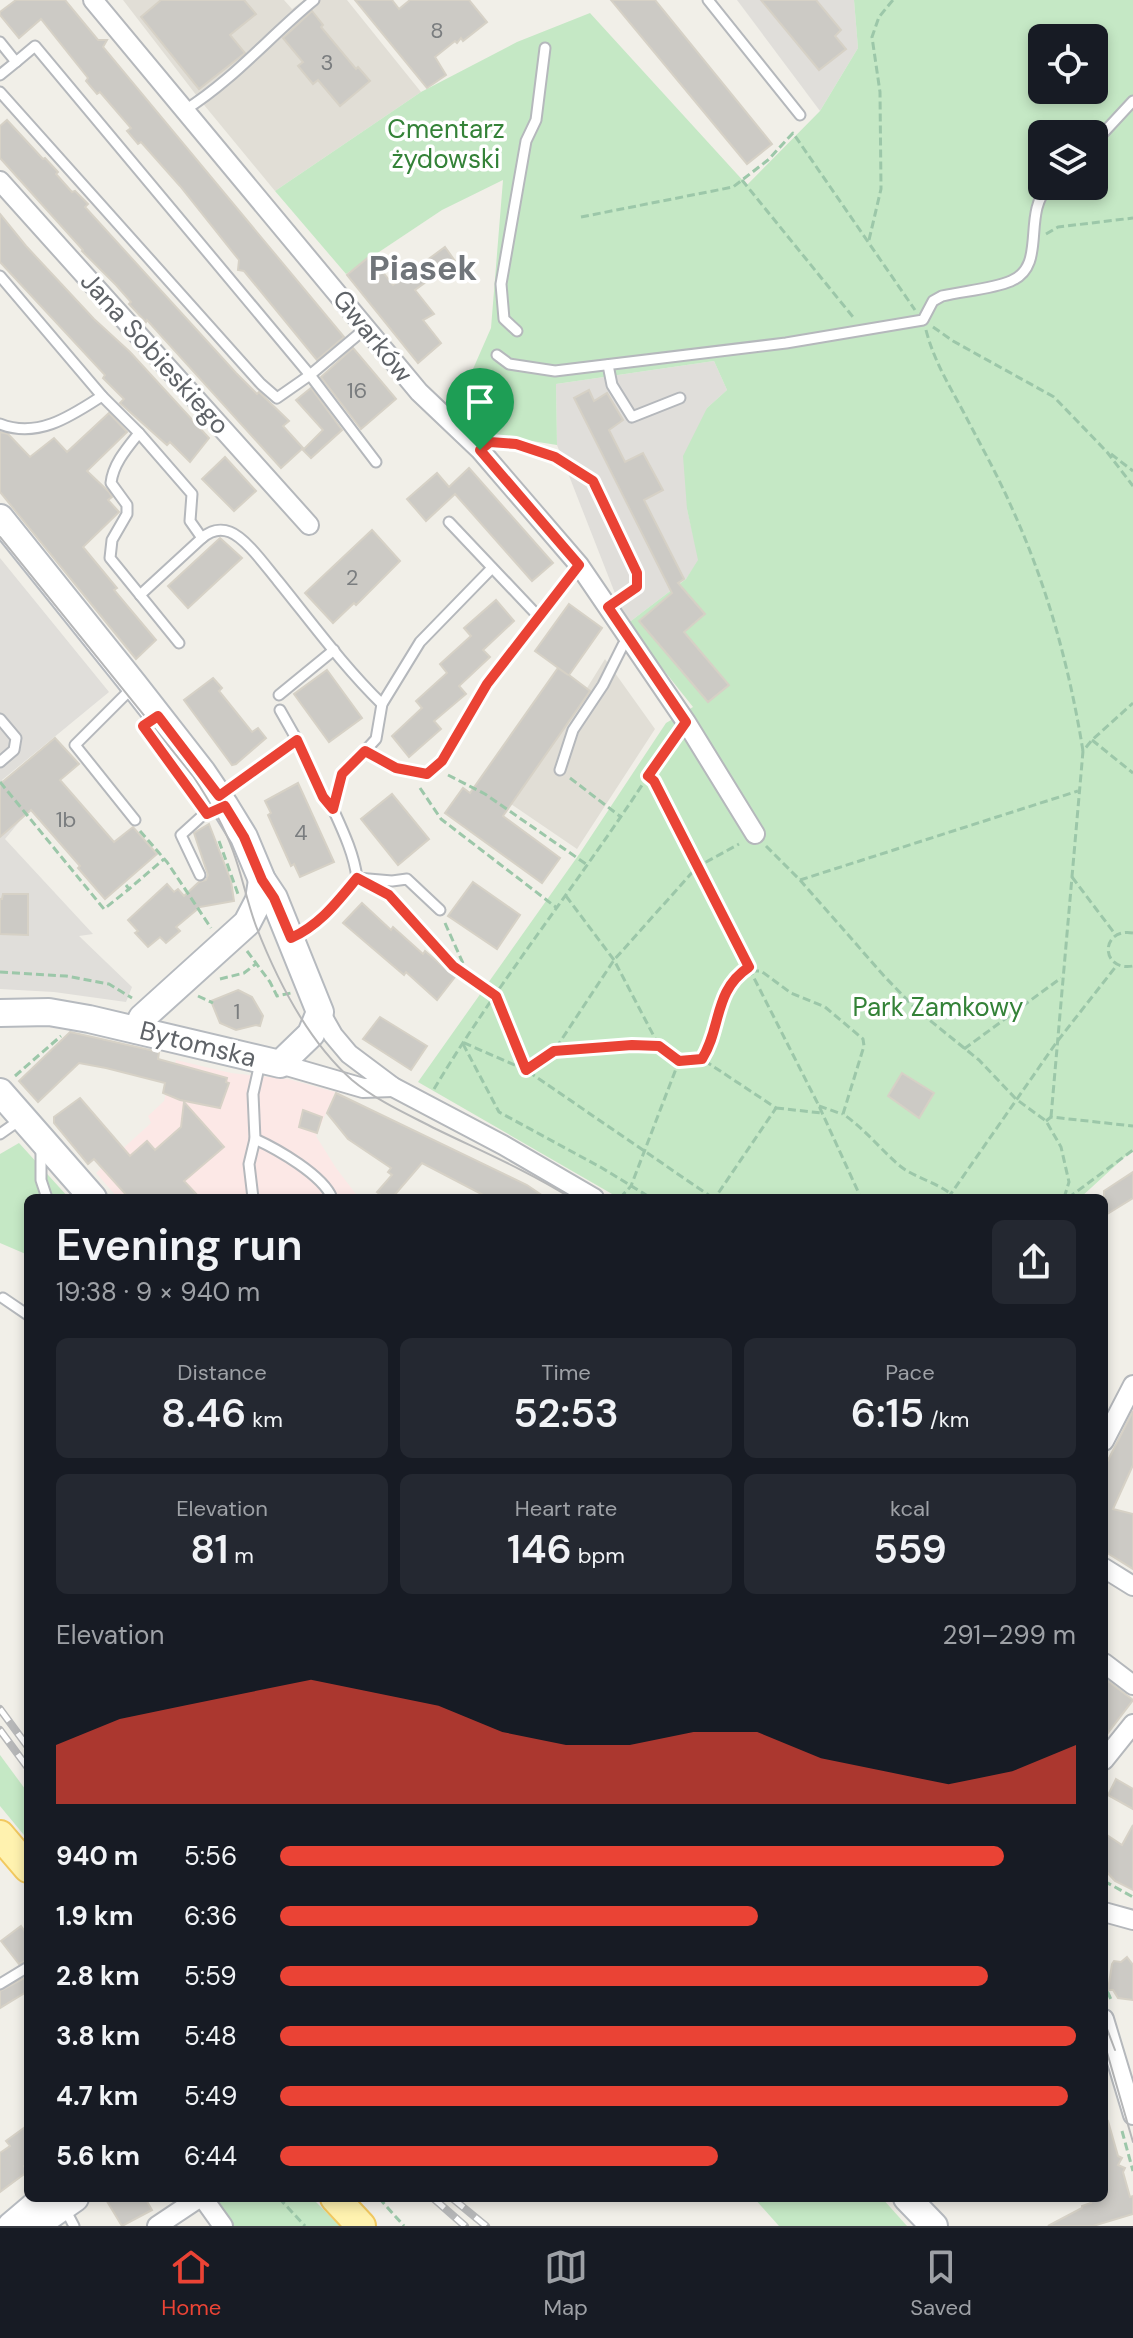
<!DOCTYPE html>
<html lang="en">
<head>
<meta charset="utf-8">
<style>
  :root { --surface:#171b24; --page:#242831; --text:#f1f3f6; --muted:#9ea1a6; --line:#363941; --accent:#ea4335 }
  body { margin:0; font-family:"DM Sans",sans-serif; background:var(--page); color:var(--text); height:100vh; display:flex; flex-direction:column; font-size:30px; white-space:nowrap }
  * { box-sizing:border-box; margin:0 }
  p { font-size:26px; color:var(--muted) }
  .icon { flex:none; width:44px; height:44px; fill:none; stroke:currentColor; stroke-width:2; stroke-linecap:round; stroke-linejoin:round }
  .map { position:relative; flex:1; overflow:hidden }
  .details { position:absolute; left:24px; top:1194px; width:1084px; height:1008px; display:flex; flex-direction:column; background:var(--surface); border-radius:12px; box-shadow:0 4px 12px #0003 }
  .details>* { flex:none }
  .tools { position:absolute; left:1028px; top:24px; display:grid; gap:16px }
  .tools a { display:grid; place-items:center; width:80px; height:80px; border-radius:12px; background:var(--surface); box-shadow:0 4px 12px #0003; font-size:40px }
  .pin { position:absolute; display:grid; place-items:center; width:68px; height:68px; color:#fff; margin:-82px -34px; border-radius:50% 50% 50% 0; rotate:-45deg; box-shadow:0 0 8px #0007 }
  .pin .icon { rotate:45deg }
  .round { display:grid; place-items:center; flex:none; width:84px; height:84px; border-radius:12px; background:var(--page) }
  .summary { display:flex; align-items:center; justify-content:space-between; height:136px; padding:0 32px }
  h1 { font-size:44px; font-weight:600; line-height:60px }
  .metrics { display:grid; grid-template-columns:repeat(3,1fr); gap:12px; height:136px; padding:8px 32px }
  .metrics div { display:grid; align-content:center; border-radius:12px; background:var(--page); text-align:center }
  .metrics b { font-size:40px; font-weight:600 }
  .metrics small { font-size:22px; font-weight:400 }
  .metrics p { font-size:22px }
  .chart { height:224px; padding:16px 32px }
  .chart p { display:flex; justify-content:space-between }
  .chart svg { width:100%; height:144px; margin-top:8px; fill:var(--accent); opacity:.7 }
  ul { padding:0 32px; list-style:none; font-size:26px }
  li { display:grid; grid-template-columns:128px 96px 1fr; align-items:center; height:60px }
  li i { height:20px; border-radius:10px; background:var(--accent) }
  .tabs { display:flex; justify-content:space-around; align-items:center; height:112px; border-top:2px solid var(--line); background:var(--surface); font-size:22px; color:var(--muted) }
  .tabs a { display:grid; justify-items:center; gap:4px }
  .tabs .on { color:var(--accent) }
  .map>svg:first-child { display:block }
  .industrial { fill:#e0deda }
  .education { fill:#e1ded6 }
  .medical { fill:#fce8e6 }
  .green { fill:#c5e8c5; fill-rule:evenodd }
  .building { fill:#cccac5; stroke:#d6d1c6; stroke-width:2 }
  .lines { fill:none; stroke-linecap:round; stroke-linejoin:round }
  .lane-casing { stroke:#b5b8bc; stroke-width:13 }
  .street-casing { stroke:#b5b8bc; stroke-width:22 }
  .secondary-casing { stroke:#b6babf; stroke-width:30 }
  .primary-casing { stroke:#f2c960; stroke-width:32 }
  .path { stroke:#9cc7a9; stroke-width:3; stroke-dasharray:8 4; stroke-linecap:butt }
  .lane { stroke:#fff; stroke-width:9 }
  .street { stroke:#fff; stroke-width:18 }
  .secondary { stroke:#fff; stroke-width:26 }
  .primary { stroke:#fff2af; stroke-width:28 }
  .tram { stroke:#b6b7b8; stroke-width:2 }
  .rail-casing { stroke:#b6b7b8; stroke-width:8 }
  .rail { stroke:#fff; stroke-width:5; stroke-dasharray:15; stroke-linecap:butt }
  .route-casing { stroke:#fff; stroke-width:16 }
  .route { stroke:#ea4335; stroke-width:10 }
  .labels { text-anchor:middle; stroke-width:7; stroke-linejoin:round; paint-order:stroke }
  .number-label { font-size:22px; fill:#7a7d7f }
  .park-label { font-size:26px; fill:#348238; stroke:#fff }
  .street-label { font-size:26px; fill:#5f6368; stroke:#fff }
  .district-label { font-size:34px; font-weight:bold; fill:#70757a; stroke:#fff }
</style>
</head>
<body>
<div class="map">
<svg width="1133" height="2226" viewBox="0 0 1133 2226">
  <rect width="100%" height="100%" fill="#f1efe8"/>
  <g class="industrial">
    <polygon points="737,0 854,0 858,48 820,111"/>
    <polygon points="714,361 727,390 707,408 687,509 699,560 686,579 627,624 557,445 556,384"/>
    <polygon points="0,558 109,692 2,780 28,811 5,839 93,934 79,936 132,987 126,1002 54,992 0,989"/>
  </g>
  <g class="education">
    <polygon points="123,0 284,0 292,9 304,0 347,0 421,92 275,191 200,100"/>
    <polygon points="605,659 655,729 577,849 480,783 484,773 558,668 587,688"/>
  </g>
  <polygon class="medical" points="176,1060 231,1073 288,1079 335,1092 316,1136 336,1168 359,1198 118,1198 96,1173 151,1123 148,1116 164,1101"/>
  <g class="green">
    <path d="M 854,0 L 1133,0 L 1133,1152 L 1128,1154 L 1080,1198 L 619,1198 L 418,1082 L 580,853 L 666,723 L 693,707 L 627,624 L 686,579 L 698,560 L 687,509 L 683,456 L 707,408 L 727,390 L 714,361 L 556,384 L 557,445 L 475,432 L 455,410 L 491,328 L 503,180 L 442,210 L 346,274 L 275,191 L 421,92 L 517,42 L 590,13 L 747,185 L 820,111 L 858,48 ZM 1042,38 L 1094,38 L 1094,90 L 1042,90 ZM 1042,134 L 1094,134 L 1094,186 L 1042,186 Z"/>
    <polygon points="19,1143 69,1198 28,1198 28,1255 0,1243 0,1154"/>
    <polygon points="0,1755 28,1793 28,1840 0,1806"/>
    <polygon points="206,2198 312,2198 340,2226 227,2226"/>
    <polygon points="754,2198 882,2198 907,2226 779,2226"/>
  </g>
  <g class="building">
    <polygon points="16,0 65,0 98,40 107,40 103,47 344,337 317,360 244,271 238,270 239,260 180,186 141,142 138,144 127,131 131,128 100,92 97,94 86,81 88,78 41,19 19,38 0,15 0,12"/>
    <polygon points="161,0 244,0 256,14 230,35 245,53 199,89 141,17"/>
    <polygon points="355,0 392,0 399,9 410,0 469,0 487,22 463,41 461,38 457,43 455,41 435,57 446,75 427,88"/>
    <polygon points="611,0 655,0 772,144 747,164"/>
    <polygon points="761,0 816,0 841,30 835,36 846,49 819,70"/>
    <polygon points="312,11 323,25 321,27 356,69 358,67 370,81 340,106 318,80 313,84 298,66 303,62 283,38"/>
    <polygon points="7,120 43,159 45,158 58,172 56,174 72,192 75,191 88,204 85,207 236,373 257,394 259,392 289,421 283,426 303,448 281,468 147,320 146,322 129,304 131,302 116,285 82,251 83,250 0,158 0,126"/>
    <polygon points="0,214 26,246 94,319 130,352 209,438 190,462 170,442 167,445 120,403 124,399 103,378 105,375 0,262"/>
    <polygon points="445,247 455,261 415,290 434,314 423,320 441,343 418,363 347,275 370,256 393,285"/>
    <polygon points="353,348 396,399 361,429 321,377"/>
    <polygon points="311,388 342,430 311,458 303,450 323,430 296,400"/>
    <polygon points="589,390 594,401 607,393 623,420 609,430 625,462 643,453 663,490 644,500 684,579 678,583 705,614 684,632 729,685 708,702 639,621 672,593 574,398"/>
    <polygon points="109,413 127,432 87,471 109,492 112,497 108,500 119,512 83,547 117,588 114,590 156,640 136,659 0,492 0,432 8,434 30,457 54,438 67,452"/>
    <polygon points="225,457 256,491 234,511 202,479"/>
    <polygon points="469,468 553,563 532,581 455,494 426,521 407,499 437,473 449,487"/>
    <polygon points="372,530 400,561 356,605 354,603 333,623 305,593"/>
    <polygon points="220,538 242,558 188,608 168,586"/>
    <polygon points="496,600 514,621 483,650 490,657 459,686 466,694 434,721 441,729 409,757 392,736 422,708 416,701 447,673 440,664 471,636 464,628"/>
    <polygon points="569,604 602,628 569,675 590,691 503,816 560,858 542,883 445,813 463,788 470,793 558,668 568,675 535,651"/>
    <polygon points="327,670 362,718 329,742 294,694"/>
    <polygon points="213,678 222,688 219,691 252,732 258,728 266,738 236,764 232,765 184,700"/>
    <polygon points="55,738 79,764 60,780 114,842 133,827 157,854 105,899 78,868 80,866 31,810 0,837 0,784"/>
    <polygon points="298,783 334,862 300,877 294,864 291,866 268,815 271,813 265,801"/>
    <polygon points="392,794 429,839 398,865 361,819"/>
    <polygon points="209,824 231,881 234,901 200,907 176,927 180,931 166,943 160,937 148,947 135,933 138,931 128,920 167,884 174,892 178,889 184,896 199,882 206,880 208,875 194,833"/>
    <polygon points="473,882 520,915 497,949 448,916"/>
    <polygon points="3,894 28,894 28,935 0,934 0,899 2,899"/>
    <polygon points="362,903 391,930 393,927 423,954 425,951 455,977 437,1000 406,972 404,975 343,923"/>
    <polygon points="238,990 252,997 263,1016 260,1026 256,1025 236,1030 220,1023 211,1001"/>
    <polygon points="380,1017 427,1046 411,1070 363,1039"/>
    <polygon points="70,1032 159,1052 158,1059 227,1078 226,1082 229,1083 220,1108 180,1100 163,1093 165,1083 106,1068 79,1063 38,1102 19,1081"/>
    <polygon points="902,1073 934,1093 919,1118 888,1096"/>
    <polygon points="336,1093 527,1185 546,1198 489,1198 422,1163 392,1198 385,1198 377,1192 392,1175 388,1172 391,1168 348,1139 327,1113"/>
    <polygon points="80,1098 130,1156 147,1141 155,1150 181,1127 184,1102 224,1147 184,1181 200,1198 129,1198 94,1159 88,1164 54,1123 54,1117"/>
    <polygon points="303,1110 322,1117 317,1133 299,1127"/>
    <polygon points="1133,1172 1133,1198 1104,1216 1104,1191"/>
    <polygon points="1133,1411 1133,1465 1113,1509 1133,1514 1133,1569 1104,1551 1104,1468"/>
    <polygon points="1104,1678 1133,1700 1104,1738"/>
    <polygon points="1116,1779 1133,1789 1133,1809 1108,1795"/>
    <polygon points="1133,1825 1133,1890 1115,1881 1104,1869 1104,1833 1122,1845"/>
    <polygon points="21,1926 28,1936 28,1960 19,1964 1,1941"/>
    <polygon points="1127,1957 1133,1965 1133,2000 1118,1998 1113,1990 1108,1990 1112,1964 1114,1961 1121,1962"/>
    <polygon points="28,1976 28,1991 0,2008 0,1991"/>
    <polygon points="1108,2121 1118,2156 1122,2158 1118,2165 1125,2168 1123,2172 1130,2197 1133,2196 1133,2214 1093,2226 1048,2226 1082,2208 1082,2206 1091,2203 1089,2198 1104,2198 1104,2122"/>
    <polygon points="28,2125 28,2164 24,2166 27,2172 0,2192 0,2153 10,2146 6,2141"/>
    <polygon points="105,2198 145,2198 152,2210 122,2226"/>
  </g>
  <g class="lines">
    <g class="lane-casing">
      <g id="lane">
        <polyline points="708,0 800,115"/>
        <polyline points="0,42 16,62 35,46 310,375 366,328"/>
        <polyline points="0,75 16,62"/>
        <polyline points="0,92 261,384 277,398 310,375 376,462"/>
        <path d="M 185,110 C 233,80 270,36 314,0"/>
        <polyline points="1094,143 1133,101"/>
        <polyline points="0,276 102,396 139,433 192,494 190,521 202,538 140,595"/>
        <polyline points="517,331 504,319 501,284 526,141 536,120 545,48"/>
        <path d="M 497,355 L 509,364 L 555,371 L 786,343 L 923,320 L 933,301 L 942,296 C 963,291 992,289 1011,281 C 1048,266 1021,213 1049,186"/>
        <polyline points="608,365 612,385 632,417 680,398"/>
        <path d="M 0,424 C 38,439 71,416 102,396"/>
        <path d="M 139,433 C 127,448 113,464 111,483 L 127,505 L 127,514 L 112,540 L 110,558 L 179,643"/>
        <polyline points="480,450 490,442 516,444 555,457 593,481 637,573 637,587 608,607"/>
        <polyline points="449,522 538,616"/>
        <path d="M 202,538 C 210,531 220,528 230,532 C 246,538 267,568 278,581 C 312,623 344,667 382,704"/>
        <polyline points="132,688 75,745 135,820"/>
        <polyline points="279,695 334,650"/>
        <polyline points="280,710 297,740 323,797 333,809"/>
        <polyline points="0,719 16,738 14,750 0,762"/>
        <polyline points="365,751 376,739 382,704 420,642 492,568"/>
        <polyline points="560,770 573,730 603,685 623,645 630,639"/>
        <polyline points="222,794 297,740"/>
        <polyline points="200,875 181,835 203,815 222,807"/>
        <polyline points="357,878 392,881 407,879 440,910"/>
        <path d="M 294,937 C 321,924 338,900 357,878 C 354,854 343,831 333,809 L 342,774 L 365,751 L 396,768 L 427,774 L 442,761 L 487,684 L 579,565"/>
        <polyline points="0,1134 20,1120"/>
        <path d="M 255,1139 C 277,1149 323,1175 332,1198"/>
        <polyline points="41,1147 41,1180 47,1198"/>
        <polyline points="253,1198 249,1164 255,1139 253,1094 260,1063"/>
        <polyline points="3,1298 28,1315"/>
        <polyline points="0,1984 28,1967"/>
        <polyline points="65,2209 74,2226"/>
      </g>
    </g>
    <g class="street-casing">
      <g id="street">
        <polyline points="93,0 419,392 480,450 579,565 686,722 755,834"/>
        <polyline points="0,181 309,525"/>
        <polyline points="320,1012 333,1035 349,1054 393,1087 503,1145 594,1198"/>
        <polyline points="280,1064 363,1088 393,1087"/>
        <polyline points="1104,1441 1133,1385"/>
        <polyline points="1104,1568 1133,1586"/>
        <polyline points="1104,1663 1133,1685"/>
        <polyline points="1104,1760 1133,1724"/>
        <polyline points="1104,1912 1133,1920"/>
        <polyline points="1104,2019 1133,2115"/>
        <polyline points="203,2198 223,2226"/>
        <polyline points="157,2226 199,2198"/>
      </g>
    </g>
    <g class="secondary-casing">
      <g id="secondary">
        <polyline points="0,518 134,685 202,772 225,806 244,837 262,880 274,898 320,1012 311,1034 280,1064 89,1019 49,1012 0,1013"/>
        <polyline points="137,1030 142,1018 247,923 259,900 262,880"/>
        <polyline points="0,1092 93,1198"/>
        <polyline points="907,2198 934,2226"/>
        <polyline points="11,2226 44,2198"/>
        <polyline points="35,2226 75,2198"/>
      </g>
    </g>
    <g class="primary-casing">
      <g id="primary">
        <polyline points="0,1835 28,1868"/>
        <polyline points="335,2198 361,2226"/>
      </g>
    </g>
    <g class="path">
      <polyline points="742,180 853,317"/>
      <polyline points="581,217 733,187 768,160 793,133 915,310"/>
      <polyline points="1046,234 1058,227 1133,218"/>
      <polyline points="869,240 881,189 880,92 872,37 879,17 893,0"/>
      <polyline points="933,327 953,341 1054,397 1107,452 1133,486"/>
      <path d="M 926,330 C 934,361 949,385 964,413 C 980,444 997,474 1011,506 C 1047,585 1069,665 1083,751"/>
      <polyline points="1111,454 1133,471"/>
      <polyline points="675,738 648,776 654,781 819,1106 861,1198"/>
      <polyline points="1092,740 1133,773"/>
      <polyline points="448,775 485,794 586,864"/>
      <polyline points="570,778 621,817"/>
      <polyline points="0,782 104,909 129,889"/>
      <polyline points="420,788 441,819 557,908"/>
      <polyline points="140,831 167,862 211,928"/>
      <polyline points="219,841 238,894"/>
      <polyline points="766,846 800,880 885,977 917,1010 979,1060 1016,1099 1046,1121 1061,1147 1069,1182 1064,1198"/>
      <polyline points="1072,877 1115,934"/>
      <polyline points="800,880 1078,791"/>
      <polyline points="126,885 129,889 164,859"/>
      <polyline points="389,895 453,966 470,979"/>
      <polyline points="566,896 614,960 659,1046 679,1061 702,1059 776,1108 715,1198"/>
      <polyline points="445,923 470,979 496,996 526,1070"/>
      <path d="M 1133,933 C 1100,927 1100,972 1133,966"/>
      <polyline points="247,951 270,982 277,996 291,993"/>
      <path d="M 751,971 L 761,971 L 791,993 L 825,1007 L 863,1039 L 864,1046 L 843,1114 C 865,1129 880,1149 900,1166 C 915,1178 936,1182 951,1194"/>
      <polyline points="0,972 66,976 109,984 132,998"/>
      <polyline points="220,979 244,973 257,963"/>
      <polyline points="198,996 213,1003"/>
      <polyline points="964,1049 1061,978"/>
      <polyline points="554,1051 632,1045 658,1046"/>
      <path d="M 702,1059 C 723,1026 712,992 749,967"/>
      <polyline points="526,1070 462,1042 499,1112 602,1168 651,1198"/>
      <polyline points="15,1076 61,1036"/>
      <path d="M 434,1089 C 499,981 579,882 648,776"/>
      <polyline points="819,1106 842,1114"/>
      <polyline points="776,1108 822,1113"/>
      <polyline points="1051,1117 1083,751 1092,740 1133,703"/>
      <polyline points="1046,1121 1051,1117 1133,1126"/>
      <polyline points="620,1198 631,1186 679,1061"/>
      <polyline points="713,1198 526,1070 554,1051 614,960 697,867 739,844"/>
      <polyline points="948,1198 1056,1043 1117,965"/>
      <polyline points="1068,1198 1133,1150"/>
      <polyline points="1104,1881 1133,1897"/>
      <polyline points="1104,1951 1106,1933"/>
      <polyline points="1104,1968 1106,1988 1112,2002"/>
      <polyline points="1122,2131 1133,2171"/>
      <polyline points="279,2198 305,2226"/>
      <polyline points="379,2198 404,2226"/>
    </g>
    <use href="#lane" class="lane"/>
    <use href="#street" class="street"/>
    <use href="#secondary" class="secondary"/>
    <use href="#primary" class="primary"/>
    <g class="tram">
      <path d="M 0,537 L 193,776 C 209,800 223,823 233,851 C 242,875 247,902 256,926 C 277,980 308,1041 352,1080 C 377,1101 407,1114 436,1129 C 481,1151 528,1171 571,1198"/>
      <polyline points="1104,2021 1115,2050"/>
      <polyline points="1104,2042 1133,2142"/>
    </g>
    <g class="rail-casing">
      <g id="rail">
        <polyline points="0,1709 28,1747"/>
        <polyline points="0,1730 28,1768"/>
        <polyline points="433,2198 465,2226"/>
        <polyline points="452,2198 486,2226"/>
      </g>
    </g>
    <use href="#rail" class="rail"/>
  </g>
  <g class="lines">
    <g class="route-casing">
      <path id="route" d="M 490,442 L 516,444 L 555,457 L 593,481 L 637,573 L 637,587 L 608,607 L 686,722 L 648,776 L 654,781 L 749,967 C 713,991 722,1027 702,1059 L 679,1061 L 659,1046 L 632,1045 L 554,1051 L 526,1070 L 496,996 L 453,966 L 389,895 L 357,878 C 337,902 320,925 291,938 L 274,898 L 262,880 L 244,837 L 225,806 L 207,814 L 143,726 L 158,716 L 219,796 L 297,740 L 323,797 L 333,809 L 342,774 L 365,751 L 396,768 L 427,774 L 442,761 L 487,684 L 579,565 L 480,450 Z"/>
    </g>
    <use href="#route" class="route"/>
  </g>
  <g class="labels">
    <g class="number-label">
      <text x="437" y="38">8</text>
      <text x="327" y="70">3</text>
      <text x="357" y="398">16</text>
      <text x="352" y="585">2</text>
      <text x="66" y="827">1b</text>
      <text x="301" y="840">4</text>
      <text x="237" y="1019">1</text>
    </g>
    <g class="park-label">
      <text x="446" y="138">Cmentarz<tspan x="446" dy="30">żydowski</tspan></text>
      <text x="938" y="1016">Park Zamkowy</text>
    </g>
    <g class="street-label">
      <text transform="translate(373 336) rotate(51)" y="9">Gwarków</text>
      <text transform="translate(155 353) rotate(48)" y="9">Jana Sobieskiego</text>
      <text transform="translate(198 1044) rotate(14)" y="9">Bytomska</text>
    </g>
    <g class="district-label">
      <text x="423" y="280">Piasek</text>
    </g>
  </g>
</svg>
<div class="tools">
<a><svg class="icon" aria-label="locate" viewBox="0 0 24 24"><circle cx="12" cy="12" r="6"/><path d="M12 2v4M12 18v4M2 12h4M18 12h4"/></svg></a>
<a><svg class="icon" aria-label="layers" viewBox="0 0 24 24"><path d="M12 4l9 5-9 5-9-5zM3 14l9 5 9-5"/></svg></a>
</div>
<div class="pin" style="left:480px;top:450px;background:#1e9e55"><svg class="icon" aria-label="arrive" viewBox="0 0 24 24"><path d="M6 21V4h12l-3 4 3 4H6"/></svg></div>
<section class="details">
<div class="summary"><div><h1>Evening run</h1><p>19:38 · 9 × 940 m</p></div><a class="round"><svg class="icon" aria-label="share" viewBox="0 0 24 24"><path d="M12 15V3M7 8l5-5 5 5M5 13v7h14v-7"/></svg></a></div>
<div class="metrics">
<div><p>Distance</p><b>8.46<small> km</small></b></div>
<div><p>Time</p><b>52:53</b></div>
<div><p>Pace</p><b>6:15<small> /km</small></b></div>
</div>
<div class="metrics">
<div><p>Elevation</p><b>81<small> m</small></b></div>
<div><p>Heart rate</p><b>146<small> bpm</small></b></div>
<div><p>kcal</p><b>559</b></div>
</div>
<div class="chart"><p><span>Elevation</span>291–299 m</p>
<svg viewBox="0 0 160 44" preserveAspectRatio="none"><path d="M0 44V26L10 18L20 14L30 10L40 6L50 10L60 14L70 22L80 26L90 26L100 22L110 22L120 30L130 34L140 38L150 34L160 26V44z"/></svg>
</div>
<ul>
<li><b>940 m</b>5:56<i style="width:91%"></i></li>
<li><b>1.9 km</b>6:36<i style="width:60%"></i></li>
<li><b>2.8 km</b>5:59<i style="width:89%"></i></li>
<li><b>3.8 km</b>5:48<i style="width:100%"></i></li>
<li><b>4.7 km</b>5:49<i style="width:99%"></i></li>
<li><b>5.6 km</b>6:44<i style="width:55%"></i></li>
</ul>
</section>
</div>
<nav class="tabs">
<a class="on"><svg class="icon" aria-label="home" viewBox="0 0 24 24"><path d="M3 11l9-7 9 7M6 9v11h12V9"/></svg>Home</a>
<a><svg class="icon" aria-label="map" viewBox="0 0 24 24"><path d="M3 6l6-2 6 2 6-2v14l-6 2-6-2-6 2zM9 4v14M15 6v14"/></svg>Map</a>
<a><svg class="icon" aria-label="saved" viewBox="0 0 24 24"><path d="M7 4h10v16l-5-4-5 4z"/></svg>Saved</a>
</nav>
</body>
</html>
